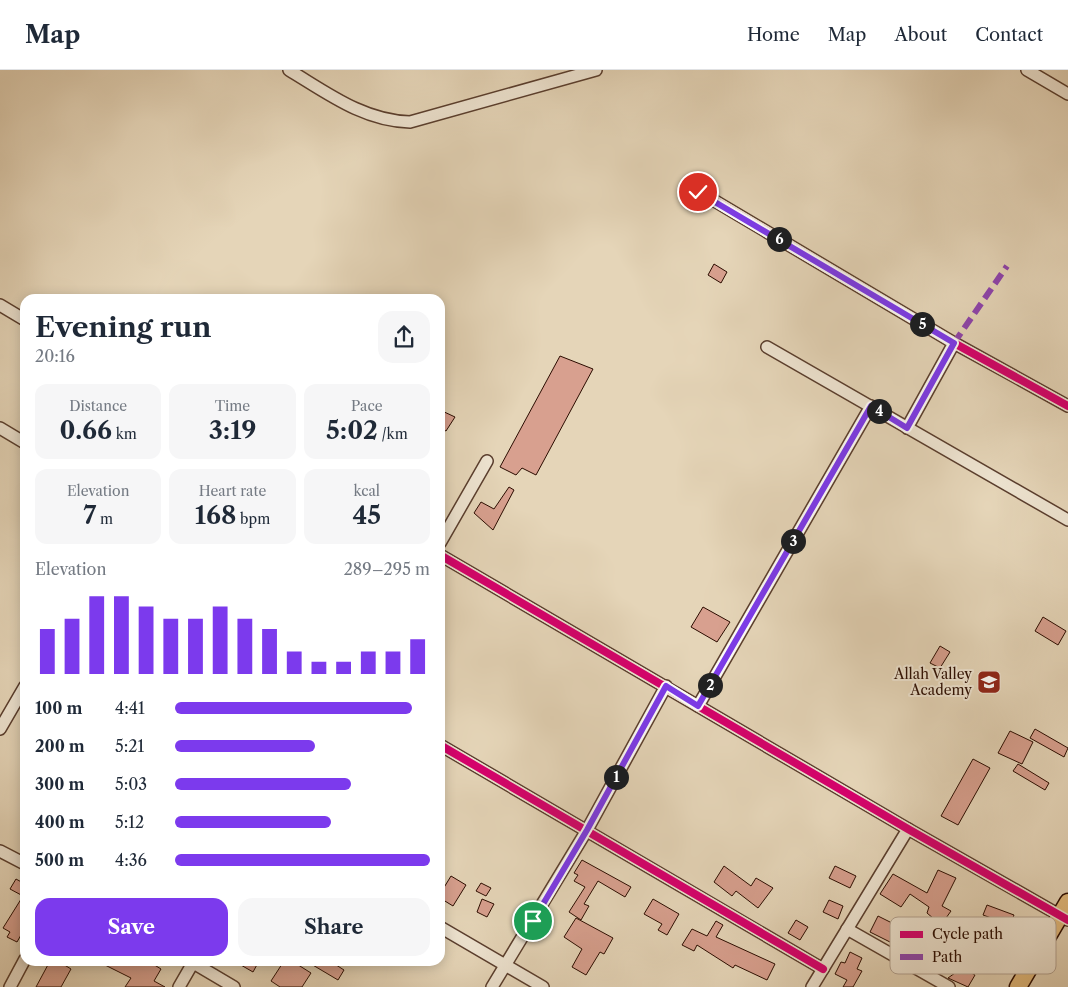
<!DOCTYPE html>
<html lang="en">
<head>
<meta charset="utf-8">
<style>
  :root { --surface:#fff; --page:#f6f6f7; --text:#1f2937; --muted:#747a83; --line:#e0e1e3; --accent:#7c3aed }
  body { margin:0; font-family:"Libre Caslon Text",serif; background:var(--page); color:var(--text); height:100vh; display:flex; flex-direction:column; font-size:19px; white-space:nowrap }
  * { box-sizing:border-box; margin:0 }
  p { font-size:16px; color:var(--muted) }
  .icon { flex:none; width:28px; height:28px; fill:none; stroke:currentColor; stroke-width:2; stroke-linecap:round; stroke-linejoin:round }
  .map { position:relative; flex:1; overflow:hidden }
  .sheet { position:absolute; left:20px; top:224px; width:425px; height:672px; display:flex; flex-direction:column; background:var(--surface); border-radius:15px; box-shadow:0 2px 12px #0003 }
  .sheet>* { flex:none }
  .pin { position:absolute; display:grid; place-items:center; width:42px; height:42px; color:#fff; margin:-21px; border:2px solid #fff; border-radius:50%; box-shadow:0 1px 5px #0007 }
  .km { position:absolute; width:25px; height:25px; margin:-12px; border-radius:50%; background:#222; color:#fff; font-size:14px; line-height:25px; text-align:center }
  .round { display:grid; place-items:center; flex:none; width:52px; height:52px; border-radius:15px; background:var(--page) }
  .summary { display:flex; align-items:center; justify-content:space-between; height:85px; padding:0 15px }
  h1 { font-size:28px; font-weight:700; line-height:38px }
  .metrics { display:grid; grid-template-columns:repeat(3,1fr); gap:8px; height:85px; padding:5px 15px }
  .metrics div { display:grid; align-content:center; border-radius:12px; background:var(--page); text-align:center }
  .metrics b { font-size:25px; font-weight:700 }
  .metrics small { font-size:14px; font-weight:400 }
  .metrics p { font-size:14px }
  .chart { height:140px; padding:10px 15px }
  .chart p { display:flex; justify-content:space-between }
  .chart svg { width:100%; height:90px; margin-top:5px; stroke:var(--accent); stroke-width:6 }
  .button { display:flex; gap:10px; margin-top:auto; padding:10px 15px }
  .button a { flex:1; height:58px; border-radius:15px; background:var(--accent); color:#fff; font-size:20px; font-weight:700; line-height:58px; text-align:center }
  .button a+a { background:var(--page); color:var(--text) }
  ul { padding:0 15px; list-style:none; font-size:16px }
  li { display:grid; grid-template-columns:80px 60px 1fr; align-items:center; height:38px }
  li i { height:12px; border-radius:6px; background:var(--accent) }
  header { display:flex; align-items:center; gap:30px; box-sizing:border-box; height:70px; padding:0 25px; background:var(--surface); border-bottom:1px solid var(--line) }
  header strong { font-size:24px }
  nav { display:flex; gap:28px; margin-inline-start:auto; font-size:18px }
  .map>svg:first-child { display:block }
  .building { fill:#d8a08f; stroke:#2b0c00 }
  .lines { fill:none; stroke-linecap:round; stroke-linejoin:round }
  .minor-casing { stroke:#5a3e2e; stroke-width:14 }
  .highway-casing { stroke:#2b0c00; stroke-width:19 }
  .minor { stroke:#eee4d1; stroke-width:11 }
  .highway { stroke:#e2ba7c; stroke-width:16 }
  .quiet { stroke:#8e44ad; stroke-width:6; stroke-dasharray:12 6; stroke-linecap:butt }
  .cycleway-casing { stroke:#eee4d1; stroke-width:11 }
  .cycleway { stroke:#d6006c; stroke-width:8 }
  .route-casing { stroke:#fff; stroke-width:10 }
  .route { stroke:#7c3aed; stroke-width:6 }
  .labels { text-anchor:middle; stroke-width:4; stroke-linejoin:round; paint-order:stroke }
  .poi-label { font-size:14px; fill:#2b0c00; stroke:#eee4d1; text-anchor:end }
  .key { fill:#eee4d1; stroke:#b4a392; stroke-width:1 }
  .key-label { font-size:14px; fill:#2b0c00 }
</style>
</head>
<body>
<header>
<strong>Map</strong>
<nav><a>Home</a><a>Map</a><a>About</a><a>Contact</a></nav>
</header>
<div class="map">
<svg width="1068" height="917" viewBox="0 0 1068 917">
  <rect width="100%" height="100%" fill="#e5d5b8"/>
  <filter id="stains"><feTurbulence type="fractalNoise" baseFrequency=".004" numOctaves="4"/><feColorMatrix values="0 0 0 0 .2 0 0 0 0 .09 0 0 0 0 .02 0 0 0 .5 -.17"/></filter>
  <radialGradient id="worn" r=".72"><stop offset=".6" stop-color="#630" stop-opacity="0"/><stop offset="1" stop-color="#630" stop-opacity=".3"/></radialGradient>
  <g class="building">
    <polygon points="714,194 727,202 721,213 708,205"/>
    <polygon points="560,286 593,299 536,405 522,398 516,405 500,397"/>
    <polygon points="440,340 455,347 446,361 440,358"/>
    <polygon points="509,417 514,420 493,460 474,443 481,432 494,439"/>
    <polygon points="703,537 730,552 717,572 691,557"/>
    <polygon points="1043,547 1066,561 1058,575 1035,561"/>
    <polygon points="940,576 950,582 940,598 930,593"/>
    <polygon points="1035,659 1068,678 1064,687 1030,668"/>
    <polygon points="1010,661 1033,672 1022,694 998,683"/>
    <polygon points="973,689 990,698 958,755 941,746"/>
    <polygon points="1018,694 1049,713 1045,720 1013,701"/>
    <polygon points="582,790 631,817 625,827 598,811 584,834 589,836 581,850 569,842 585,817 574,811 578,805 574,803"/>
    <polygon points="724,796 751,816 756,808 773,818 758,838 736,821 732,826 714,812"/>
    <polygon points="835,796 856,806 850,818 829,808"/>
    <polygon points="938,800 956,808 942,836 951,841 941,855 927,843 929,837 910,824 901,837 880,824 893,804 927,823"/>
    <polygon points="451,806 466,815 453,836 440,828 440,824"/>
    <polygon points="16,809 25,814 25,858 17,872 7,867 10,862 3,858 23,826 10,819"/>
    <polygon points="481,813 491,818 486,826 476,821"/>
    <polygon points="482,829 494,834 487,847 477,842"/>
    <polygon points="653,829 679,844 667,865 658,860 662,854 644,844"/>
    <polygon points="829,830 843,836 838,849 823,842"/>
    <polygon points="987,835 1014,845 1010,855 983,845"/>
    <polygon points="878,846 916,865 906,883 895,877 896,875 870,862"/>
    <polygon points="576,848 613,868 604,884 600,882 586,905 572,897 582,879 564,867"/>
    <polygon points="796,850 808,857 800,870 788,863"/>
    <polygon points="716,851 723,855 716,867 775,894 767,910 735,895 733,898 697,875 694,881 682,875 692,859 707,866"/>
    <polygon points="850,882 862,888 857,899 862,901 853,917 843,917 847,910 835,904 841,892 845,893"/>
    <polygon points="50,891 58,891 71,899 61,917 36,917"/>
    <polygon points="97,891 148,891 161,899 154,911 165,917 125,917 131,908"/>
    <polygon points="234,891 259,891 253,902"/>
    <polygon points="284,891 292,891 311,903 302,917 280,917 271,911"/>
    <polygon points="306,891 330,891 344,900 338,910"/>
    <polygon points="962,898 975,905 968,917 948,908"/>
  </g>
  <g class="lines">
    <g class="minor-casing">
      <g id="minor">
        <path d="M 289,0 C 327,23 364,51 410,52 L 596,0"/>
        <polyline points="1027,0 1068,24"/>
        <polyline points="698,121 954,273 1068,336"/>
        <polyline points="0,235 25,250"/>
        <polyline points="767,277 1068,450"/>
        <polyline points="0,358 25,373"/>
        <polyline points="907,358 954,273"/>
        <polyline points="440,473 487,391"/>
        <polyline points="440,485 908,759 1068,850"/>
        <polyline points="698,636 871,336"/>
        <polyline points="0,659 25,616"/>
        <polyline points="440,675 823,899"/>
        <polyline points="0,781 25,794"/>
        <polyline points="440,857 543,917"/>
        <polyline points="847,859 949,917"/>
        <polyline points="190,891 234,917"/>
        <polyline points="10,917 25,889"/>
        <polyline points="179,917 194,891"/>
        <polyline points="492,917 587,760 666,616"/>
        <polyline points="812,917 908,759"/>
      </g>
    </g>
    <g class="highway-casing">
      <polyline id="highway" points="1018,917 1068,832"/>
    </g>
    <use href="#minor" class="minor"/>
    <use href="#highway" class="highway"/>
    <polyline class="quiet" points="954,273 1007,196"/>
    <g class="cycleway-casing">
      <g id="cycleway">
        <polyline points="698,121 954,273 1068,336"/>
        <polyline points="440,485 908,759 1068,850"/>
        <polyline points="440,675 823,899"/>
      </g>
    </g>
    <use href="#cycleway" class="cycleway"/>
  </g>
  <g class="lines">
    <g class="route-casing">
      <polyline id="route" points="533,851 587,760 666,616 698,636 871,336 907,358 954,273 698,122"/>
    </g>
    <use href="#route" class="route"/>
  </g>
  <defs>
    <g id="school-square" transform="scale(1.25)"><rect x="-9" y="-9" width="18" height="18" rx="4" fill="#8f2418" stroke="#eee4d1"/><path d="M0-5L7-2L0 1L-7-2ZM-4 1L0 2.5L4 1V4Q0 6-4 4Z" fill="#fff"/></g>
  </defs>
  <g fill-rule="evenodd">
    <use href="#school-square" x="989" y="612"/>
  </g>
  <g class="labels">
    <g class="poi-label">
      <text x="972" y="609">Allah Valley<tspan x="972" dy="16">Academy</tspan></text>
    </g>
  </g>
  <rect x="890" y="847" width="166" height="57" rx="8" class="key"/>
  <rect x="900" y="861" width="23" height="7" fill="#d6006c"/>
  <rect x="900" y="884" width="23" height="6" fill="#8e44ad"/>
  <g class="key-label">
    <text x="932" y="869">Cycle path</text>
    <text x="932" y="892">Path</text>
  </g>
  <rect width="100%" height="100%" filter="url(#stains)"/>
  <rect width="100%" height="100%" fill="url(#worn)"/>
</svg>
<div class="pin" style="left:533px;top:851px;background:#1e9e55"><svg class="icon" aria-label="arrive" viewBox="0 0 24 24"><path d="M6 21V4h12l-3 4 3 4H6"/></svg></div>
<div class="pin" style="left:698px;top:122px;background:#d93025"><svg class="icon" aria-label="check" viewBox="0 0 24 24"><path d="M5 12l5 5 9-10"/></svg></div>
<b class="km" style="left:616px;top:707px">1</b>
<b class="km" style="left:710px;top:615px">2</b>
<b class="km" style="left:793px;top:471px">3</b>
<b class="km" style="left:879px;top:341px">4</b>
<b class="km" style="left:922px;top:254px">5</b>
<b class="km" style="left:779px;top:169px">6</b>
<section class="sheet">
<div class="summary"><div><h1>Evening run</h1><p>20:16</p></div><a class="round"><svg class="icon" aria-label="share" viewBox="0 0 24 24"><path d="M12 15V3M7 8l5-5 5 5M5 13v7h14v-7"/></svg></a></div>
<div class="metrics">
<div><p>Distance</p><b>0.66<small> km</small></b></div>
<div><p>Time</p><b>3:19</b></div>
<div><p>Pace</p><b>5:02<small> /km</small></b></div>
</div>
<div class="metrics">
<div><p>Elevation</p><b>7<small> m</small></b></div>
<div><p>Heart rate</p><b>168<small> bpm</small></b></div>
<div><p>kcal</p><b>45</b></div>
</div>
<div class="chart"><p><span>Elevation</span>289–295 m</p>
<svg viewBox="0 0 160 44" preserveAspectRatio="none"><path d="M5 44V22M15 44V17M25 44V6M35 44V6M45 44V11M55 44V17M65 44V17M75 44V11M85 44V17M95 44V22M105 44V33M115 44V38M125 44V38M135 44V33M145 44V33M155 44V27"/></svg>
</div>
<ul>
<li><b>100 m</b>4:41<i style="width:93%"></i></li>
<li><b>200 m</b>5:21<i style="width:55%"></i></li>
<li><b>300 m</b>5:03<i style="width:69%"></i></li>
<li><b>400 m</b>5:12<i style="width:61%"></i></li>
<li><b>500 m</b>4:36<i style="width:100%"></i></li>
</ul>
<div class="button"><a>Save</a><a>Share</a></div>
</section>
</div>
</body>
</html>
